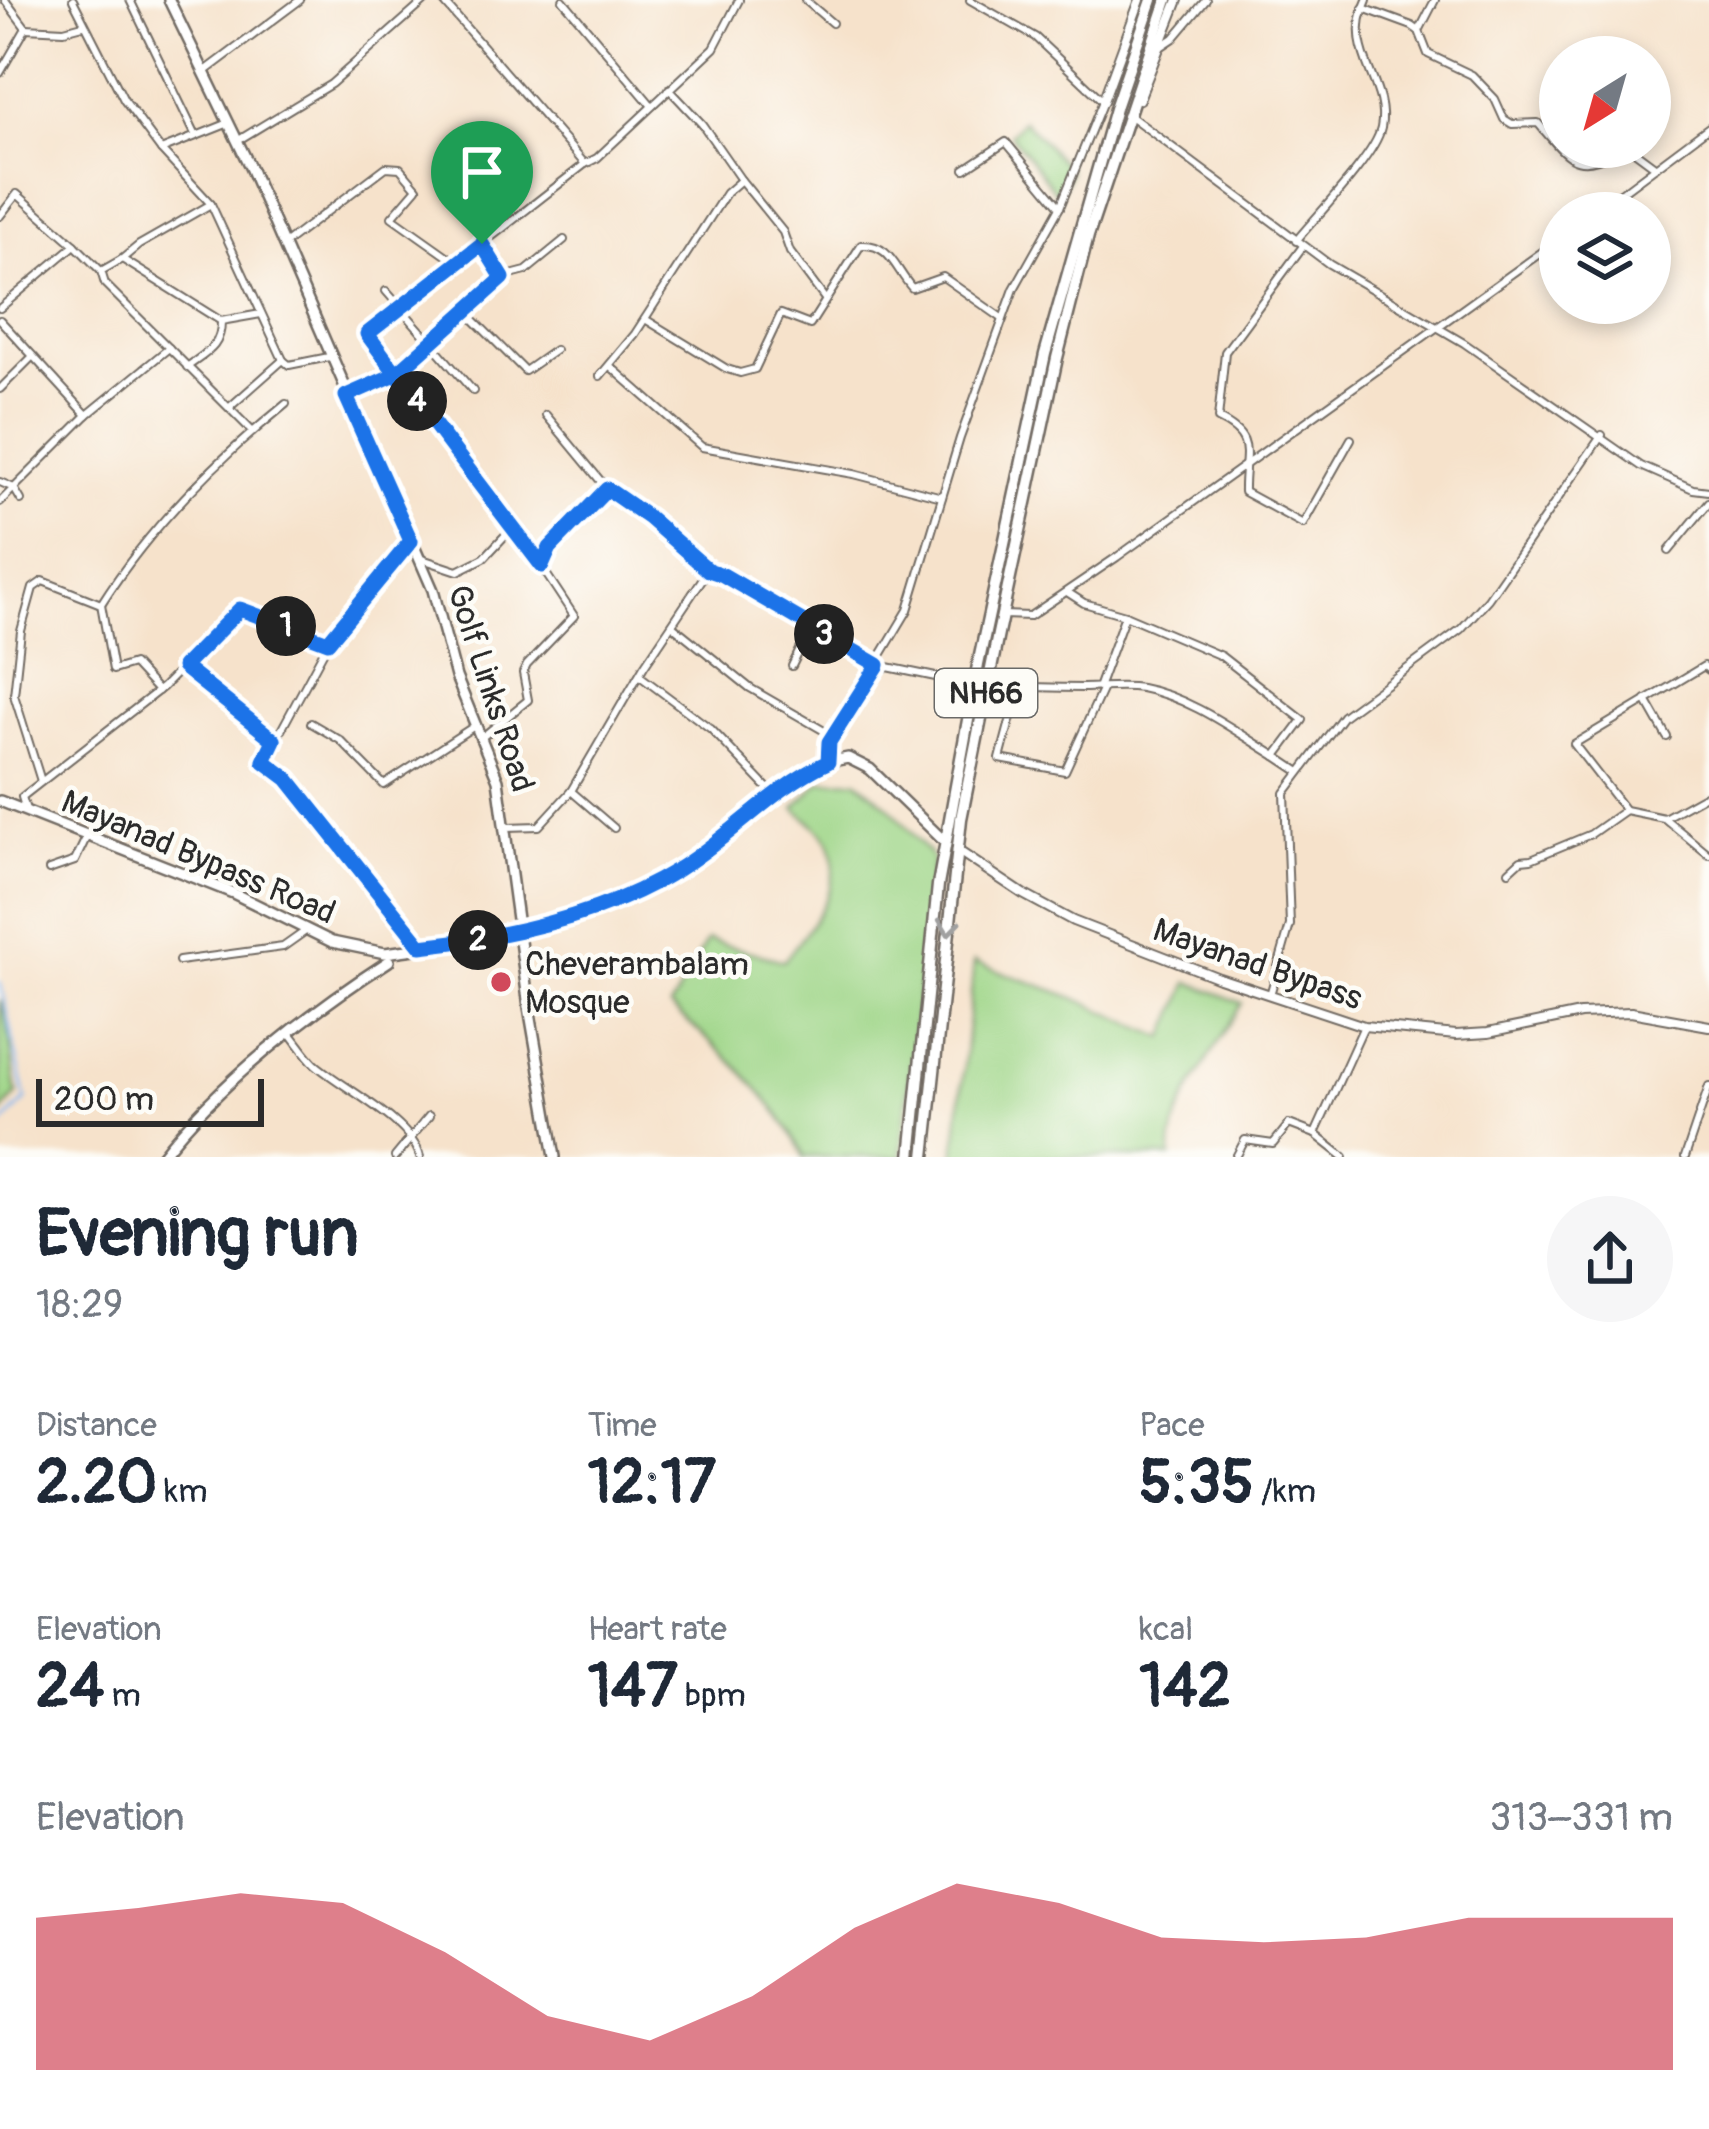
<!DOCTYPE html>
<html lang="en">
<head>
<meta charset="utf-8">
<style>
  :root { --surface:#fff; --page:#f6f6f7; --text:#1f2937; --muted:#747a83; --accent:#d1495b }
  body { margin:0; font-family:Pangolin,sans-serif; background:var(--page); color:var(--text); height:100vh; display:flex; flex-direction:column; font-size:45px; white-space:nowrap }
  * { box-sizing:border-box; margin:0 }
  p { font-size:39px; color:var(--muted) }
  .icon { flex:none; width:66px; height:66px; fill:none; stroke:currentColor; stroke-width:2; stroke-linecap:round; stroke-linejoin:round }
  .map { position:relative; height:1157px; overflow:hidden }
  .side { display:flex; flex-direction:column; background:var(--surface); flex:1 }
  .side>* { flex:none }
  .needle { width:78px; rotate:217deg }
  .tools { position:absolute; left:1539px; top:36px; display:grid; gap:24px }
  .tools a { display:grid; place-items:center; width:132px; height:132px; border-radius:50%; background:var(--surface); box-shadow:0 6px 18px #0003; font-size:60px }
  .scale { position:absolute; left:36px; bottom:30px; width:228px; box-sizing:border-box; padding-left:12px; border:6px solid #2b2b2b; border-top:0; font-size:33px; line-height:42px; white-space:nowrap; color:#2b2b2b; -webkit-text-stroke:9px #fdfcf7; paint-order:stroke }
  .pin { position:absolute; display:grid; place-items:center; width:102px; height:102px; color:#fff; margin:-123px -51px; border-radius:50% 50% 50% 0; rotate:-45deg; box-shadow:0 0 12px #0007 }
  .pin .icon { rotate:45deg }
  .km { position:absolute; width:60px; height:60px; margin:-30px; border-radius:50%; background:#222; color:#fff; font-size:33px; line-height:60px; text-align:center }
  .round { display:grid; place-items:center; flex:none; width:126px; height:126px; border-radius:63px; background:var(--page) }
  .summary { display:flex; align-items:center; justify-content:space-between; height:204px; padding:0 36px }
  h1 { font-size:66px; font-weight:700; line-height:90px }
  .metrics { display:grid; grid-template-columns:repeat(3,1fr); gap:18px; height:204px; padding:12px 36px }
  .metrics div { display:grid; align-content:center }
  .metrics b { font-size:60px; font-weight:700 }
  .metrics small { font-size:33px; font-weight:400 }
  .metrics p { font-size:33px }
  .chart { height:336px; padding:24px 36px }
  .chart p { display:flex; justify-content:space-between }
  .chart svg { width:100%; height:216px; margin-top:12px; fill:var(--accent); opacity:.7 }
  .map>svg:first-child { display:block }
  .green { fill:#9ed587; stroke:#648059; stroke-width:3 }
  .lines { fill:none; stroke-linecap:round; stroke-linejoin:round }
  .stream { stroke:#81b7f0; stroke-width:3 }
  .minor-casing { stroke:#726b63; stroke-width:10 }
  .tertiary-casing { stroke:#726b63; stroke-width:12 }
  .secondary-casing { stroke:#726b63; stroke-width:14 }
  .primary-casing { stroke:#726b63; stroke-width:14 }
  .trunk-casing { stroke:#726b63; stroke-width:15 }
  .minor { stroke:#fff; stroke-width:6 }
  .tertiary { stroke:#fff; stroke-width:8 }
  .secondary { stroke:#fff; stroke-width:9 }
  .primary { stroke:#fff; stroke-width:9 }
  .trunk { stroke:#fff; stroke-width:10 }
  .oneway { stroke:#a0a0a0 }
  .route-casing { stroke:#fff; stroke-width:24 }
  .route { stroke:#1a73e8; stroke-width:15 }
  .poi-dot { fill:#d1495b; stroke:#fdfcf7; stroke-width:4.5 }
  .labels { text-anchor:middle; stroke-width:9; stroke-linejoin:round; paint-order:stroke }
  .shield { fill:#fdfcf7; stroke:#6a6a68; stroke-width:3 }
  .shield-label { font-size:30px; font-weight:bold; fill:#2b2b2b }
  .street-label { font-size:33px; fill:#2b2b2b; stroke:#fdfcf7 }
  .poi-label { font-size:33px; fill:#2b2b2b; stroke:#fdfcf7; text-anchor:start }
</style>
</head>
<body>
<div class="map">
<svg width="1709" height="1157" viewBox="0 0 1709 1157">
  <rect width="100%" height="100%" fill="#fdfcf7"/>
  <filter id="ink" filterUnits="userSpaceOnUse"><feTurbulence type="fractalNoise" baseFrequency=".00833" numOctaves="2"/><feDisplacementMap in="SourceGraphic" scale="24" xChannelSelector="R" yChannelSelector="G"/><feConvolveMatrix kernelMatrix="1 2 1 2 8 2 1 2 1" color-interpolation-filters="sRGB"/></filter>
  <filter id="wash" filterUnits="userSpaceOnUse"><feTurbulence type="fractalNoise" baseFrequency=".004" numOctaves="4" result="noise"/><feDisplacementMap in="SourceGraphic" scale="48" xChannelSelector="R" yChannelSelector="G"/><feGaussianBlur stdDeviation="2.7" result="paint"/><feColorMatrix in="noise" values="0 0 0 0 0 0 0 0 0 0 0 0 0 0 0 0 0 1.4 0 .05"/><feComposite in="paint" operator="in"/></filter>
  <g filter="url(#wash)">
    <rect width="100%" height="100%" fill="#f6e2cb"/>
    <g class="green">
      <polygon points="1023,120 1068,168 1070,173 1058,195 1010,134"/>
      <path d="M 857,780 L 890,807 L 933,859 L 901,1157 L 804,1157 C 774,1095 722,1050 670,1007 L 707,940 L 784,961 C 809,927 847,887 829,842 C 823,830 805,818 795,808 L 821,781 Z"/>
      <path d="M 974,962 L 1072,997 L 1165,1038 L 1189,982 L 1242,1003 C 1222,1039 1164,1117 1172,1157 L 955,1157 Z"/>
      <path d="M 0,1000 C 12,1031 11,1062 17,1094 L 0,1114 Z"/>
    </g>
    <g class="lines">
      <polyline class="stream" points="0,982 26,1100 0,1127"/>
    </g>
  </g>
  <g filter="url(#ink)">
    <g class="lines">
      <g class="minor-casing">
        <g id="minor">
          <polyline points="5,0 26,28"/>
          <polyline points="73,0 124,100 161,150"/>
          <polyline points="130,0 195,134"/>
          <polyline points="442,0 585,164 597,158 714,48 739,0"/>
          <polyline points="563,0 652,106"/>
          <polyline points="805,0 832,23"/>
          <path d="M 1363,8 L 1412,26 L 1419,31 L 1428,54 L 1472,75 L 1495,99 L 1504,119 L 1512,124 L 1538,123 C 1573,164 1575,172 1626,147"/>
          <polyline points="26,28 64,30 83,25"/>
          <polyline points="1419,31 1435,0"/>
          <polyline points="1159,48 1174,38 1206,0"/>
          <polyline points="204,72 300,0"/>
          <polyline points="0,73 26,28"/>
          <polyline points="669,89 702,124 741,180"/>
          <polyline points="1129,115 1329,264 1464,343 1641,466 1693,489 1709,491"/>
          <polyline points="229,123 161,150 211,204 139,245 122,259 221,321 261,314"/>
          <polyline points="237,141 331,84 426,0"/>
          <polyline points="1629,147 1656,167"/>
          <polyline points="965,169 1006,142 1060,207"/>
          <polyline points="211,204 283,360 289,365 329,357"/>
          <polyline points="1594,213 1709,127"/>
          <polyline points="0,216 17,194 75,245"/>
          <path d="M 1296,241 C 1316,216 1375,156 1381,128 C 1390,83 1342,52 1367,0"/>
          <polyline points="283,245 386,167 400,168 417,188 392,217 457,263"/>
          <path d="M 1303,246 L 1225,352 L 1218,419 C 1258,438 1243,454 1244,492 L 1303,524 L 1351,439"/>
          <polyline points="122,259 101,271 105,284 251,430"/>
          <polyline points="503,277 526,271 564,240"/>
          <polyline points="386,291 473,391"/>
          <polyline points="0,308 75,245 101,271"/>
          <polyline points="467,313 525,371 555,350"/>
          <path d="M 645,319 L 727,369 L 740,373 L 755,369 L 781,314 L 810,325 L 861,245 C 890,243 895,269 912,288 L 943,277 L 1003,319"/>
          <polyline points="0,320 87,415"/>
          <polyline points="610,366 702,447 854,474 942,497"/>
          <path d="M 187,367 C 207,352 221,347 221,322"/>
          <polyline points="600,376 635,334 726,193 741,180 783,232 790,252 825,299"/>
          <polyline points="0,389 31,358"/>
          <polyline points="348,395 396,373 503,277 482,244"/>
          <polyline points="231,406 283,360"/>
          <polyline points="546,415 613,496 649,518 708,570 723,575 878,665 974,685"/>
          <polyline points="0,482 14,488 21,500"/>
          <polyline points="0,502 87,415 169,348"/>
          <polyline points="411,541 335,630 264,762 288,780 421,946"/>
          <polyline points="1669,551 1709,502"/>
          <polyline points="422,559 458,571 484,558 512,528"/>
          <polyline points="541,566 367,334 585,164"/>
          <polyline points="1067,592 1084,603 1125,615"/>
          <polyline points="101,604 113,670 133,664 158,691"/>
          <polyline points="1003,615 1030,616 1117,557 1560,239"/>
          <polyline points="673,626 750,688 833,736"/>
          <polyline points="792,666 811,627"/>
          <polyline points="183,668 274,740"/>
          <polyline points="1709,670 1704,666 1574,744 1625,810 1664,818 1709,793"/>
          <polyline points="640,676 711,729 775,796"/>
          <path d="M 988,684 C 1020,687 1052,688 1083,688 C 1102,688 1122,685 1141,688 C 1190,697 1235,731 1276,756 L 1303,720 L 1221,656 L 1125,615 L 1098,688"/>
          <polyline points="1019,687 1000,759 1065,771 1103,688"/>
          <polyline points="1646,700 1667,737"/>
          <polyline points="311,723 340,740 384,785 476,725"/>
          <polyline points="481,738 528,700 523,673 527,665 574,616 541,566 550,547 607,489"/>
          <polyline points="1276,756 1300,772"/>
          <polyline points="828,762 829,742 908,610 960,438 1014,289 1060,207 1103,101 1035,37 970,0"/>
          <path d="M 41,781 L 14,695 L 21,631 L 33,588 L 43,581 L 101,604 C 149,528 217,460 286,404"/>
          <polyline points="571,791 614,828"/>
          <polyline points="26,810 22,797 163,687 240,609 327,641"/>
          <polyline points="1664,818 1709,855"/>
          <polyline points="507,827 539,826 571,791 644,666 707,572"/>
          <polyline points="49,870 75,861 87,836"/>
          <polyline points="1509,871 1521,860 1531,859 1591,834 1625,810"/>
          <polyline points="179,961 283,947 307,930"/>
          <polyline points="1270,995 1290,925 1285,793 1343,716 1461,629 1488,599 1602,435"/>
          <path d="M 291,1034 C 299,1044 306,1055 315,1064 C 342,1088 412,1121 420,1157"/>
          <polyline points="1315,1134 1344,1157"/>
          <polyline points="395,1157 429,1116"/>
          <polyline points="1236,1157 1245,1140 1273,1144 1289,1124 1315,1134 1364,1026"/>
          <polyline points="1685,1157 1709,1086"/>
        </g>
      </g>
      <g class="tertiary-casing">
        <g id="tertiary">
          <polyline points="1139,99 1178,0"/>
          <polyline points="1103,101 1140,0"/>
          <polyline points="957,850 1023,894 1073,921 1219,978 1364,1026 1456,1035 1488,1033 1580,1014 1631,1012 1709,1026"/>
        </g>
      </g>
      <g class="secondary-casing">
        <g id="secondary">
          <polyline points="169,0 249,165 433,590 456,677 498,780 529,1007 555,1157"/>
          <path d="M 161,1157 C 218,1083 310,1012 389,961"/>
        </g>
      </g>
      <g class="primary-casing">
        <polyline id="primary" points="0,801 233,893 332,942 385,953 481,940 605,908 677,870 790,784 828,762 848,758 870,769 945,842"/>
      </g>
      <g class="trunk-casing">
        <g id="trunk">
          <polyline points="911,1157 938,885 978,665 1045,354 1116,105 1152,0"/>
          <polyline points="925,1157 961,819 998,634 1057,358 1088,236 1167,0"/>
        </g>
      </g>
      <use href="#minor" class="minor"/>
      <use href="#tertiary" class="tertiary"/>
      <use href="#secondary" class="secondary"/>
      <use href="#primary" class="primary"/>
      <use href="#trunk" class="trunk"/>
    </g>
    <defs><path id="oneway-chevron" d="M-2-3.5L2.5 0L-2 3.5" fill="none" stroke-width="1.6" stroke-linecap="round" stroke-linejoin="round" transform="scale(3)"/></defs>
    <use class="oneway" href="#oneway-chevron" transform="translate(949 927) rotate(96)"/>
  </g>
  <g class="lines" filter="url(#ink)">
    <g class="route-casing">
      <path id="route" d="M 482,244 L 503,278 L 396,374 L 346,396 L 411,541 L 328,642 L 240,609 L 183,667 L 274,740 L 264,761 L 288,779 L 421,946 C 507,937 602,916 677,870 C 730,838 772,788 828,762 L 829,742 L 878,665 L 723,575 L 708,570 L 649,518 L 607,489 L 550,548 L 542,566 C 483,489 424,411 367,334 L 482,244"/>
    </g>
    <use href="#route" class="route"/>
  </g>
  <circle class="poi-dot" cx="501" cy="982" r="12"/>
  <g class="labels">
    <rect class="shield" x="935" y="669" width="102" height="48" rx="9"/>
    <g class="shield-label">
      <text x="986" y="703">NH66</text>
    </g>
    <g class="street-label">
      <text transform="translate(492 688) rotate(72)" y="12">Golf Links Road</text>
      <text transform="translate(199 856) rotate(23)" y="12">Mayanad Bypass Road</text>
      <text transform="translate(1258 963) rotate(19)" y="12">Mayanad Bypass</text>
    </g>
    <g class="poi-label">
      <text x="525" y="975">Cheverambalam<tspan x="525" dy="38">Mosque</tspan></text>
    </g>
  </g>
</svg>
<div class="tools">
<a><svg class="needle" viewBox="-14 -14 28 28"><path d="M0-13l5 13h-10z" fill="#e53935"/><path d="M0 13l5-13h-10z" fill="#747a83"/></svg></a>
<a><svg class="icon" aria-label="layers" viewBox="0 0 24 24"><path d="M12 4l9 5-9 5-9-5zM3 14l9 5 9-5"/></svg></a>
</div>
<div class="scale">200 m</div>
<div class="pin" style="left:482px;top:244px;background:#1e9e55"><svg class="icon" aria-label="arrive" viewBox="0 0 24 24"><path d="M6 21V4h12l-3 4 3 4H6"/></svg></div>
<b class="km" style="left:286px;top:626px">1</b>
<b class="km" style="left:478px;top:940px">2</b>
<b class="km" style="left:824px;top:634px">3</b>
<b class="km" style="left:417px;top:401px">4</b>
</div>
<section class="side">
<div class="summary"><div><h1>Evening run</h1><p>18:29</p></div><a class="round"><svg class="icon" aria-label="share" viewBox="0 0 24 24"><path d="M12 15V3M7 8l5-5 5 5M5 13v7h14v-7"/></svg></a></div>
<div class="metrics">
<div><p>Distance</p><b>2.20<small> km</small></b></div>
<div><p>Time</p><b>12:17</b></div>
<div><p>Pace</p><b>5:35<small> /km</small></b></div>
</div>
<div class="metrics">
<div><p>Elevation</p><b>24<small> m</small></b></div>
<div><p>Heart rate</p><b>147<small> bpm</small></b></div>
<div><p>kcal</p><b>142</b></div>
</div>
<div class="chart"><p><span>Elevation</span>313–331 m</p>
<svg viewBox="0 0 160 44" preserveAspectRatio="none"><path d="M0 44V13L10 11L20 8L30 10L40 20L50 33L60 38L70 29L80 15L90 6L100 10L110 17L120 18L130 17L140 13L150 13L160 13V44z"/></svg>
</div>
</section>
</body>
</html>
